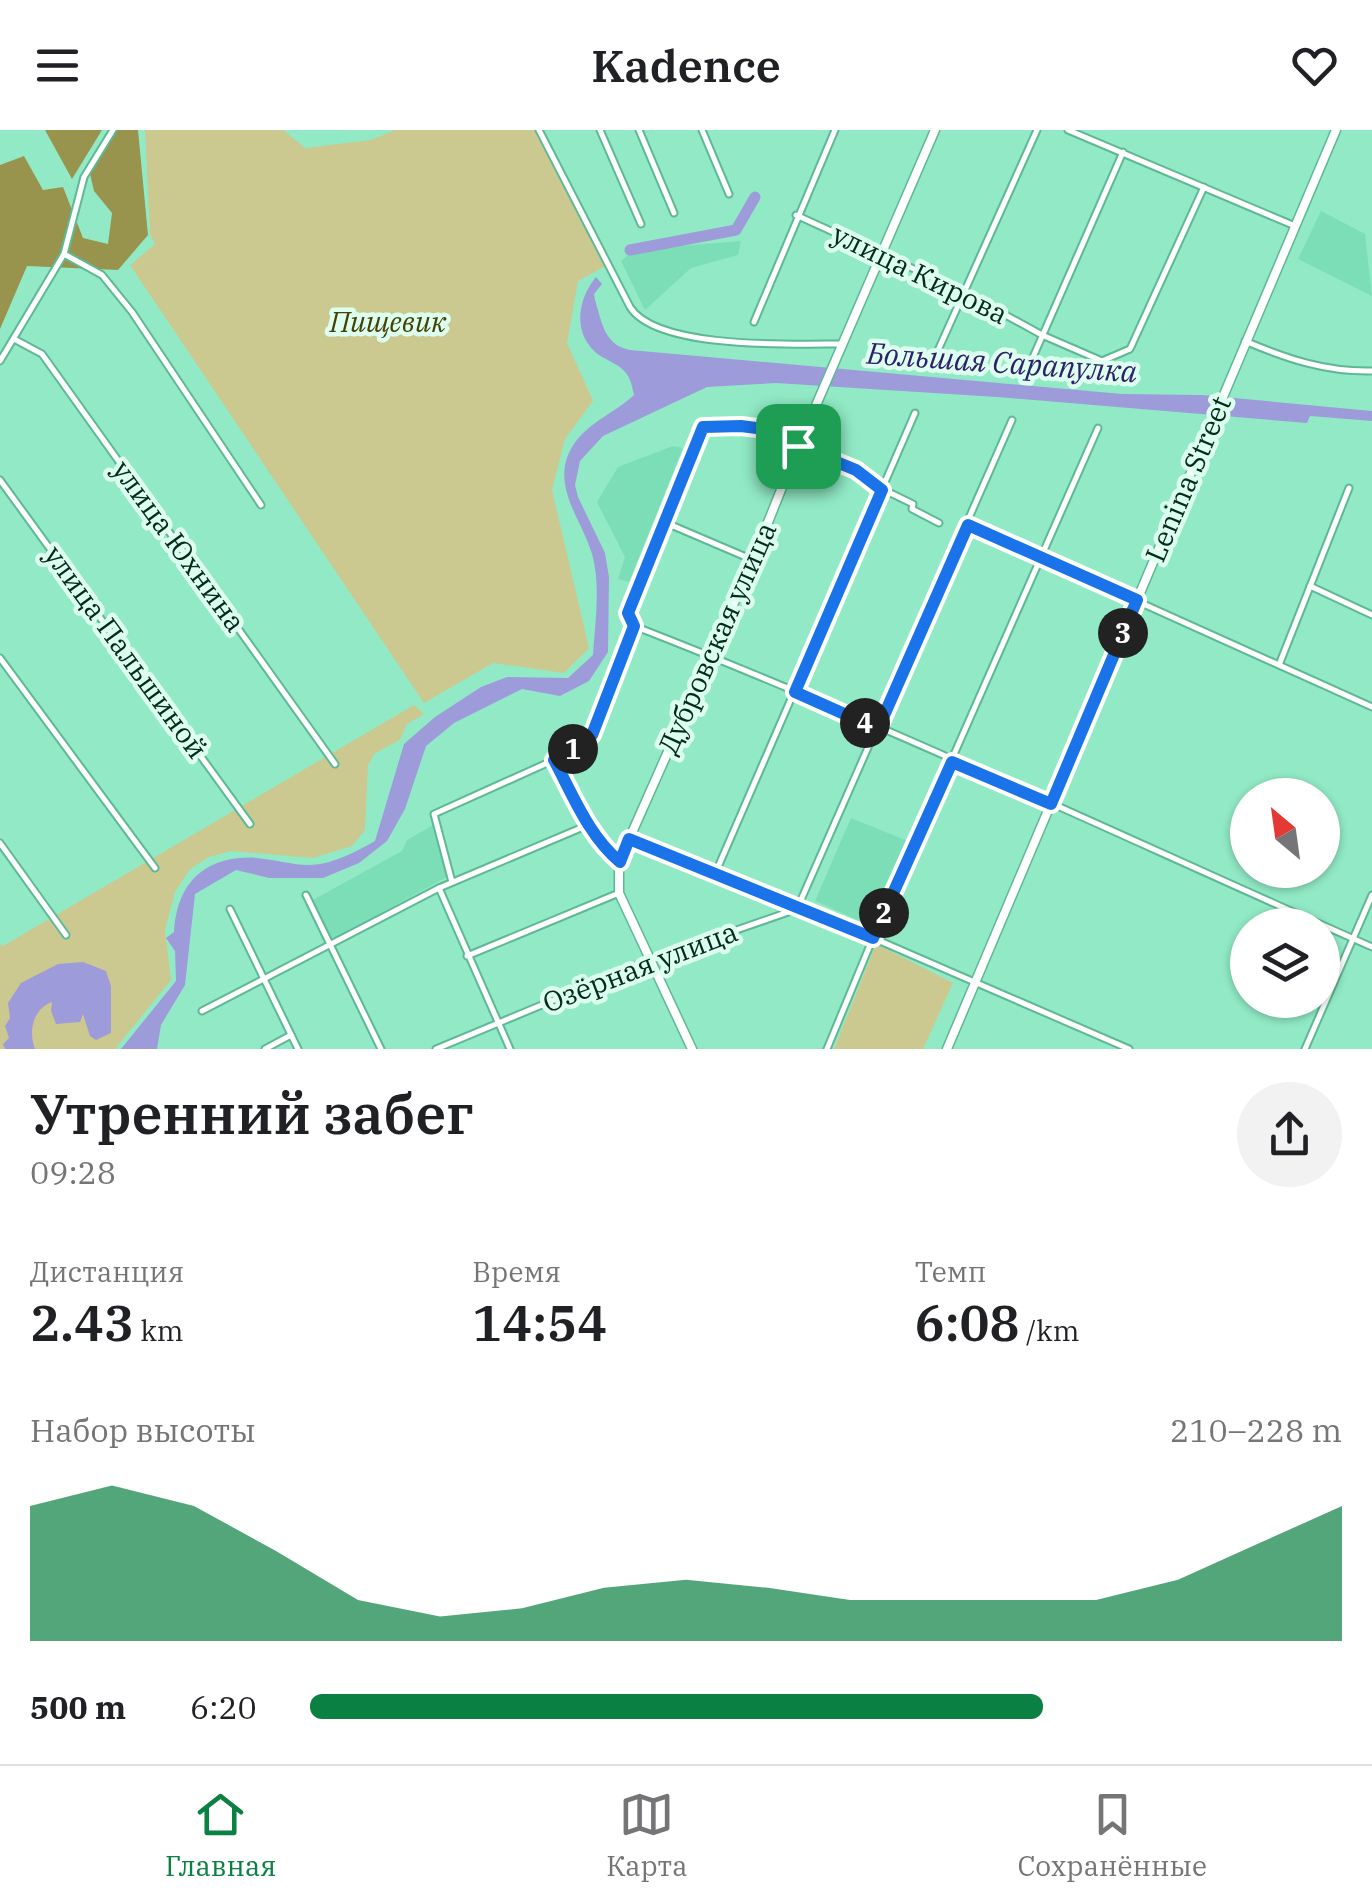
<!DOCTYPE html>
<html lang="ru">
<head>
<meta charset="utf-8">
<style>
  :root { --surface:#fff; --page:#f2f2f2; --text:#202124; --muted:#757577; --line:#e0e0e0; --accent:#0b8043 }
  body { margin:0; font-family:"IBM Plex Serif",serif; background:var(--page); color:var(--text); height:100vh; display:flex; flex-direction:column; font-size:38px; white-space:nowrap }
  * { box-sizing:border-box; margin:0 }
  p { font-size:32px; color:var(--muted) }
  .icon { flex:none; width:55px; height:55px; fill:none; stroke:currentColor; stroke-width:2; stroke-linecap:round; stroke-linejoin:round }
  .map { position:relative; height:919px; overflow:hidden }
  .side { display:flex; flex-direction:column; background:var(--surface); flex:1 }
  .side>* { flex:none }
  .needle { width:65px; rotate:331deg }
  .buttons { position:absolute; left:1230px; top:648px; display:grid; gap:20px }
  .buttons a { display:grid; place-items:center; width:110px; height:110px; border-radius:50%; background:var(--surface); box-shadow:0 2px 8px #0004; font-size:50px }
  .pin { position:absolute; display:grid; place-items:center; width:85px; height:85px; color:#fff; margin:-42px; border-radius:20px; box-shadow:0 5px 15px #0006 }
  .km { position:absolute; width:50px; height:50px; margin:-25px; border-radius:50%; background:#222; color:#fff; font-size:28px; line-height:50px; text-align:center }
  .round { display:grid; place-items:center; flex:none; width:105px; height:105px; border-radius:52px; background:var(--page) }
  .overview { display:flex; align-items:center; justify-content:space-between; height:170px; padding:0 30px }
  h1 { font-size:55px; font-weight:600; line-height:75px }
  .figures { display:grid; grid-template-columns:repeat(3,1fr); gap:15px; height:170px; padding:10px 30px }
  .figures div { display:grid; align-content:center }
  .figures b { font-size:50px; font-weight:600 }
  .figures small { font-size:28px; font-weight:400 }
  .figures p { font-size:28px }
  .chart { height:280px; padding:20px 30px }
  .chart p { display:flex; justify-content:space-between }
  .chart svg { width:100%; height:180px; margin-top:10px; fill:var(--accent); opacity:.7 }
  ul { padding:0 30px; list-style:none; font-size:32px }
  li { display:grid; grid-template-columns:160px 120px 1fr; align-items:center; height:75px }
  li i { height:25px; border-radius:12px; background:var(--accent) }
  header { display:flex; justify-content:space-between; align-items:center; height:130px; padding:0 30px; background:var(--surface); font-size:45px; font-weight:600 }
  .tabs { display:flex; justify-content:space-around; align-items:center; height:140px; border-top:2px solid var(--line); background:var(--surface); font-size:28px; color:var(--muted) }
  .tabs a { display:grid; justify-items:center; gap:5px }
  .tabs .selected { color:var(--accent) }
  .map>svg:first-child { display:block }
  .built { fill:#7cdeb7 }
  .green { fill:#cbc98f }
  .forest { fill:#98944d }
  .water { fill:#9e9bdb }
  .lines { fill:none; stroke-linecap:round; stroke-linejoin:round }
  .river { stroke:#9e9bdb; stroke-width:11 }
  .street-casing { stroke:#5fb895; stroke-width:9 }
  .secondary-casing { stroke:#5fb895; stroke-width:11 }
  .street { stroke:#fff; stroke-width:5 }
  .secondary { stroke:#fff; stroke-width:8 }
  .route-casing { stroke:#fff; stroke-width:20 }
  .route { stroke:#1a73e8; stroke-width:12 }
  .labels { text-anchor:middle; stroke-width:9; stroke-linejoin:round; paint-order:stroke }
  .street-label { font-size:28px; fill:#032b1d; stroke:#ddffef }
  .park-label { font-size:28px; font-style:italic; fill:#454107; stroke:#ddffef }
  .water-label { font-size:30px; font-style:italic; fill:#2f206a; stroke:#ddffef }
</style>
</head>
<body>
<header><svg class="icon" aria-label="menu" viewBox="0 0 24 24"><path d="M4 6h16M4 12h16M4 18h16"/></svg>Kadence<svg class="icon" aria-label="heart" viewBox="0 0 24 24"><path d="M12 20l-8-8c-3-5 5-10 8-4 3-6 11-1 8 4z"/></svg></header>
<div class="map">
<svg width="1372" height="919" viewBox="0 0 1372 919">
  <rect width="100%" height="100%" fill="#91eac5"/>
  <g class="built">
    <polygon points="1321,81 1365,104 1372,166 1298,129"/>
    <polygon points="741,111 738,125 691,138 645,180 621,131 634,120"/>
    <polygon points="673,316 683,318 629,452 618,449 625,427 597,372 618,337"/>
    <polygon points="851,688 910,712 869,795 815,771"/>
    <polygon points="435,694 447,747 331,810 311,771 402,721 407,710"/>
  </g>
  <g class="green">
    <polygon points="145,0 283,0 305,18 371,10 395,0 539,0 607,135 578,151 567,213 593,271 565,309 552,360 589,518 564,543 493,533 424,573 130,135 155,114 150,104"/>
    <polygon points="414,575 424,584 407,594 400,610 375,623 368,635 365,700 352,716 313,728 231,721 209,727 190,739 175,762 165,800 171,850 115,919 0,919 0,814 3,816"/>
    <polygon points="876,814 953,853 923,919 834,919"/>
  </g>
  <g class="forest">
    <polygon points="45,0 102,0 72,49"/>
    <polygon points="115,0 138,0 148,105 118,140 27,136 0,199 0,35 24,26 43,60 63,57 83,108 108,114 112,83 94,61 90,44"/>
  </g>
  <g class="water">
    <path d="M 596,147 L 602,154 L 594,164 L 595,170 C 602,192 604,215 630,220 L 1122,264 L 1202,265 L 1372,281 L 1372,291 L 1310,286 L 1307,293 L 997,267 L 776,253 L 707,257 L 603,306 L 580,331 L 575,355 L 578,367 L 605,423 L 609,447 L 608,522 L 589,551 L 560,566 L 522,559 L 454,593 L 426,616 L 405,679 L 387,711 L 359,733 L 323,748 L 269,748 L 236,740 L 195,764 L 185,855 L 161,895 L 157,919 L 121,919 L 176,851 L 175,821 L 166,808 L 174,802 C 176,762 196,732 239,728 C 262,725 287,735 310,735 C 334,734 355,722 375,711 L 404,614 L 435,587 L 481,557 L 507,547 L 568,548 L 593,525 C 595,492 601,456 592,424 C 581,387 548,353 574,314 C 590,291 615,283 634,265 C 632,257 631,249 626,243 C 619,234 608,231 599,225 C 572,205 577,170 596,147 Z"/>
    <path d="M 83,832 L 106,841 L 111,856 L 111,903 L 96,910 L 90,906 L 83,884 L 80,892 L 56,894 L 51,881 L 52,872 C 33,879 28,901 35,919 L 5,919 L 3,914 L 9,908 L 5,896 L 10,888 L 8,873 L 21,853 L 58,834 Z"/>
  </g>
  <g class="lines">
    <polyline class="river" points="630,120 736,100 755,67"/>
    <g class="street-casing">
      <g id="street">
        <path d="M 539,0 L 630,177 C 657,220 795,214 843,214"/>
        <polyline points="600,0 641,94"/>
        <polyline points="639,0 674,83"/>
        <polyline points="702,0 729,64"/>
        <polyline points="1068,0 1295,96"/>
        <polyline points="796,85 962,161 1042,205 1102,231 1130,219 1204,57"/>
        <polyline points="64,124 102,145 132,182 261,375"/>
        <polyline points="754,192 835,0"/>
        <polyline points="14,209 42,224 335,634"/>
        <path d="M 1245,211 C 1287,229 1326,242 1372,241"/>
        <polyline points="935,227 1037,0"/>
        <polyline points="0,231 64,124 84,47 113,0"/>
        <polyline points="1030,234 1123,22"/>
        <polyline points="0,350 250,694"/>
        <polyline points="664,392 753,430"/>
        <polyline points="968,395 1372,577"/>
        <polyline points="1310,456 1372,485"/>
        <path d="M 634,496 C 884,593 1127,709 1372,817"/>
        <polyline points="0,528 155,738"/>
        <polyline points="1279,535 1349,358"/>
        <path d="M 554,630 C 573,665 588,706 619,732"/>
        <polyline points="629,709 873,808 1129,919"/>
        <polyline points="0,713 66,805"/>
        <polyline points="715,744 915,283"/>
        <polyline points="452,752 434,684 554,630 592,605 634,496 629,483 703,297 780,301 783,310 856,340 874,355 913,374 912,379 939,393"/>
        <polyline points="439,758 510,919"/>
        <polyline points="306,765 381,919"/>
        <polyline points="230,779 298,919"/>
        <polyline points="467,826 619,763"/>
        <polyline points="202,881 439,758 588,695"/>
        <polyline points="265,919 291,905"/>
        <polyline points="436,919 650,830 797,779 1012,290"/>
        <polyline points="827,919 873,808 1098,298"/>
        <polyline points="1305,919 1372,765"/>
      </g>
    </g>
    <g class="secondary-casing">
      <g id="secondary">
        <polyline points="692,919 619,763 619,732 753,430 798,317 935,0"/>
        <polyline points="947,919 1336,0"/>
      </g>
    </g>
    <use href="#street" class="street"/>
    <use href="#secondary" class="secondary"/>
  </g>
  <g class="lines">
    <g class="route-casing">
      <path id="route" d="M 741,296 L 780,301 L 783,310 L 856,340 L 882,360 L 795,562 L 878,599 L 968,395 L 1137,470 L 1051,674 L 952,632 L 873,808 L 629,709 L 620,732 C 588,705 573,665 554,630 L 592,605 L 634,496 L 628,483 L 703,297 Z"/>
    </g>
    <use href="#route" class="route"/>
  </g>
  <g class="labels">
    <g class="street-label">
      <text transform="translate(920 144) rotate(26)" y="10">улица Кирова</text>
      <text transform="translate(1188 349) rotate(-67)" y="10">Lenina Street</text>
      <text transform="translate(179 416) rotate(54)" y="10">улица Юхнина</text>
      <text transform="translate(717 508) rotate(-66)" y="10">Дубровская улица</text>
      <text transform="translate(126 522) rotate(54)" y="10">улица Пальшиной</text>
      <text transform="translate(640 837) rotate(-21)" y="10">Озёрная улица</text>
    </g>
    <g class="park-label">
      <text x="388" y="202">Пищевик</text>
    </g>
    <g class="water-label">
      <text transform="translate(1002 233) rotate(4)" y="10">Большая Сарапулка</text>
    </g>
  </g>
</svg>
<div class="buttons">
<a><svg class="needle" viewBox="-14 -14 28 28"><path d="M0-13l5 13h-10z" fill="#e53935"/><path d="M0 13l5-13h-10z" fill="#757577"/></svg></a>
<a><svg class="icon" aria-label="layers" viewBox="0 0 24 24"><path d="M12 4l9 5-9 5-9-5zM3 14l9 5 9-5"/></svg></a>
</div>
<div class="pin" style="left:798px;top:316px;background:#1e9e55"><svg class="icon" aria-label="arrive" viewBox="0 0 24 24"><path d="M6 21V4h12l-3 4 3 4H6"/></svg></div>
<b class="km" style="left:573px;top:619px">1</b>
<b class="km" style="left:884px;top:783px">2</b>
<b class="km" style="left:1123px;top:503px">3</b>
<b class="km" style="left:865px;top:593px">4</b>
</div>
<section class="side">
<div class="overview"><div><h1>Утренний забег</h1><p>09:28</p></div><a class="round"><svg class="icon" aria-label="share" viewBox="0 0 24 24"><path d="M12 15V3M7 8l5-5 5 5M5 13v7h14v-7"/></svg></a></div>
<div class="figures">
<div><p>Дистанция</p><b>2.43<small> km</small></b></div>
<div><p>Время</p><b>14:54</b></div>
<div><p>Темп</p><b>6:08<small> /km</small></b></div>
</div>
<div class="chart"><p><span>Набор высоты</span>210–228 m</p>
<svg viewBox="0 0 160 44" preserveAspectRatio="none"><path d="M0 44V11L10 6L20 11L30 22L40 34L50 38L60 36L70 31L80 29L90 31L100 34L110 34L120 34L130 34L140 29L150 20L160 11V44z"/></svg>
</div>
<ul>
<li><b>500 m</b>6:20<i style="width:71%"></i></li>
</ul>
</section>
<nav class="tabs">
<a class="selected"><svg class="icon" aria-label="home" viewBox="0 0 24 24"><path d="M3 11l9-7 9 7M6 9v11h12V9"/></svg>Главная</a>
<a><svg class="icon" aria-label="map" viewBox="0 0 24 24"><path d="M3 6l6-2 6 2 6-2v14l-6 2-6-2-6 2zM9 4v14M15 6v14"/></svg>Карта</a>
<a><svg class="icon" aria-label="saved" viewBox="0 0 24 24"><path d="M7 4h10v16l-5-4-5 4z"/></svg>Сохранённые</a>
</nav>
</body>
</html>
